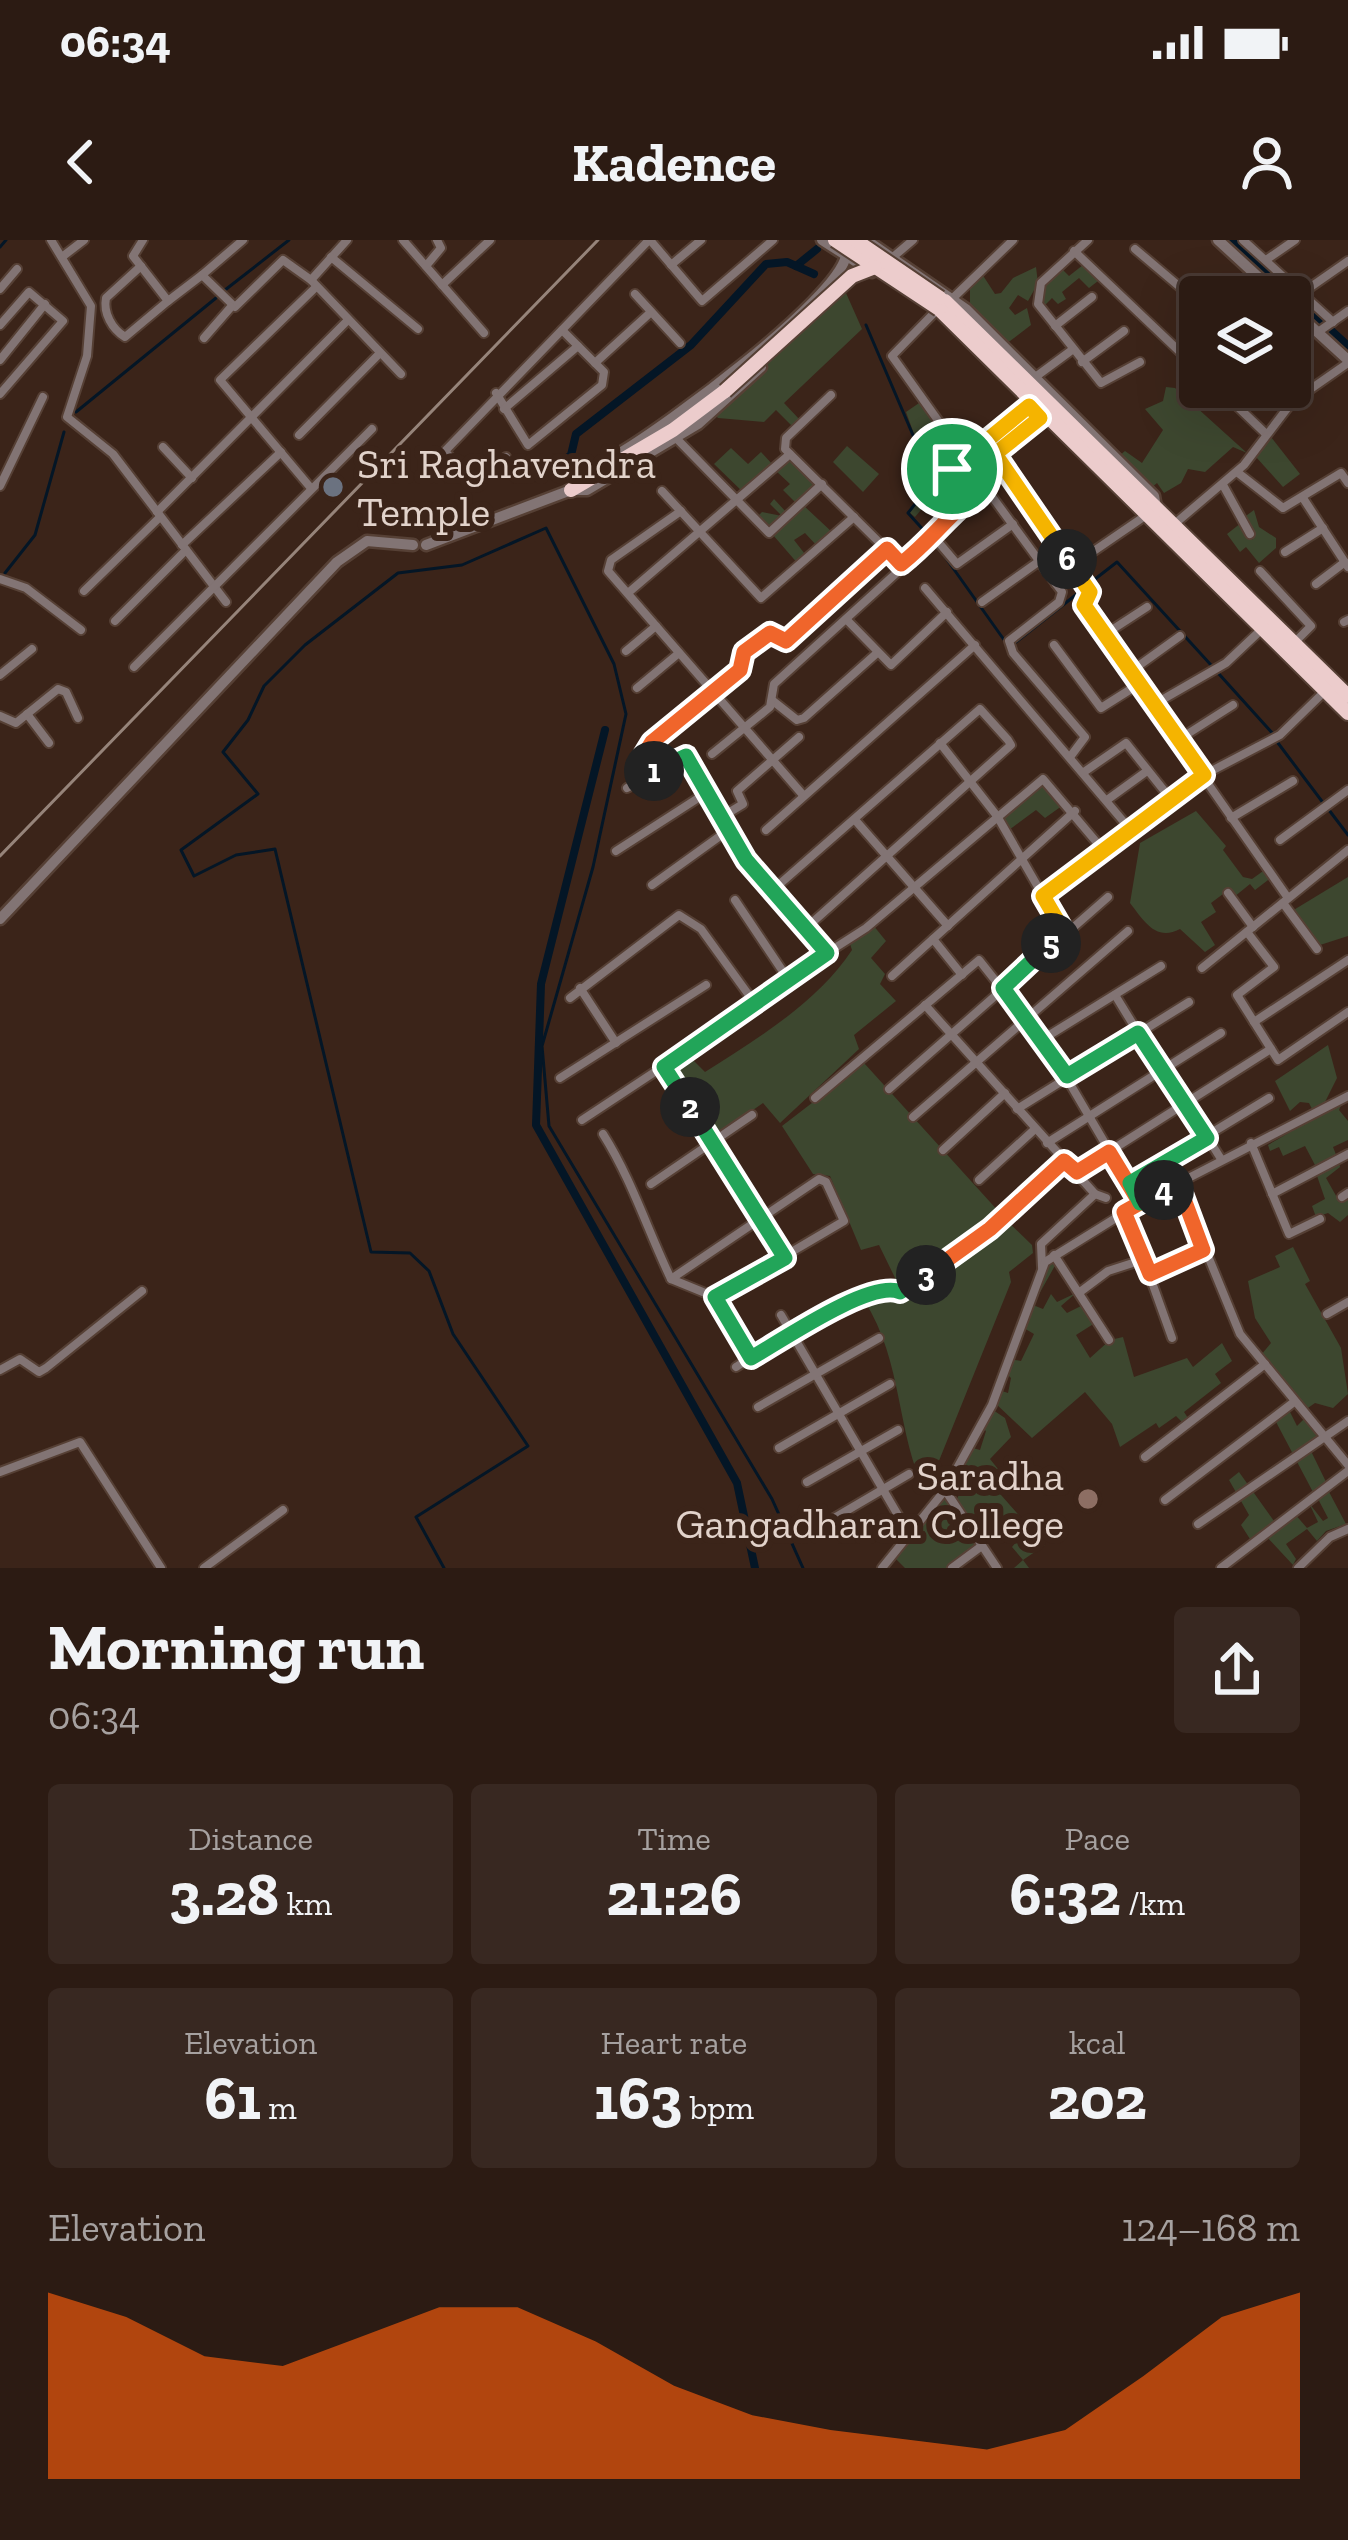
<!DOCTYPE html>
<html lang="en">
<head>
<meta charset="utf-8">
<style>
  :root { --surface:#2c1b13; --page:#382821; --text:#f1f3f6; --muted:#a6a1a0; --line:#483933; --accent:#ea580c }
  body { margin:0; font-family:"Zilla Slab",serif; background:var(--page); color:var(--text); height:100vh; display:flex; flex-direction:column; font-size:45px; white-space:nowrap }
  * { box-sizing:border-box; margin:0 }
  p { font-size:39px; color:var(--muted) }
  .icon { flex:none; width:66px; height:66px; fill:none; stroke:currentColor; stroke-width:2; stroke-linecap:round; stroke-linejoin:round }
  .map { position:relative; height:1328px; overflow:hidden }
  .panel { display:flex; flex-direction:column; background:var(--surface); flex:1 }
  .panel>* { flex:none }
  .controls { position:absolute; left:1179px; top:36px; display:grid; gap:24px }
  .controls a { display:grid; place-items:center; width:132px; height:132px; border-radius:12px; background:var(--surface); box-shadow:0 12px 48px #0002,0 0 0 3px var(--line); font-size:60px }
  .pin { position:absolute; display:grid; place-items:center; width:102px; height:102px; color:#fff; margin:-51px; border:6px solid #fff; border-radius:50%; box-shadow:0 3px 12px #0007 }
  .km { position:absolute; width:60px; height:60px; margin:-30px; border-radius:50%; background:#222; color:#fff; font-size:33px; line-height:60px; text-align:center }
  .round { display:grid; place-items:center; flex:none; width:126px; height:126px; border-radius:12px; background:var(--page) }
  .head { display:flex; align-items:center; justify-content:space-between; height:204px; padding:0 48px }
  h1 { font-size:66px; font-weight:800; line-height:90px }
  .metrics { display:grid; grid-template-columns:repeat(3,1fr); gap:18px; height:204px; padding:12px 48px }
  .metrics div { display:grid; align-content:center; border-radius:12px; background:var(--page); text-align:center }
  .metrics b { font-size:60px; font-weight:800 }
  .metrics small { font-size:33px; font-weight:400 }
  .metrics p { font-size:33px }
  .chart { height:336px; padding:24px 48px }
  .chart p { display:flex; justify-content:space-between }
  .chart svg { width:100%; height:216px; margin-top:12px; fill:var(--accent); opacity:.7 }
  .status { display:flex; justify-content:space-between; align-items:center; height:84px; padding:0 60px; background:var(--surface); direction:ltr }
  .status svg { height:33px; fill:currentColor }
  header { display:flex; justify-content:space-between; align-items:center; height:156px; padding:0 48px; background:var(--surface); font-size:54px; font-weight:800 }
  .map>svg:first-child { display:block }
  .green { fill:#3d472f }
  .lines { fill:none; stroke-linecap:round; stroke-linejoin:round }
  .stream { stroke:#041626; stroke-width:3 }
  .canal { stroke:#041626; stroke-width:8 }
  .minor-casing { stroke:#564035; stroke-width:12 }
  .tertiary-casing { stroke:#564035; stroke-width:15 }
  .trunk-casing { stroke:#564035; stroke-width:18 }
  .minor { stroke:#827474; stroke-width:8 }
  .tertiary { stroke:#827474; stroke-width:10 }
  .trunk { stroke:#eccccc; stroke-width:14 }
  .rail { stroke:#96847a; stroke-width:3 }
  .trunk-bridge-casing { stroke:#564035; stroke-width:18; stroke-linecap:butt }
  .trunk-bridge { stroke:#eccccc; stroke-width:14 }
  .split-1-casing { stroke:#fff; stroke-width:24 }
  .split-2-casing { stroke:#fff; stroke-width:24 }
  .split-3-casing { stroke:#fff; stroke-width:24 }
  .split-4-casing { stroke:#fff; stroke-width:24 }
  .split-5-casing { stroke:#fff; stroke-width:24 }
  .split-6-casing { stroke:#fff; stroke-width:24 }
  .split-7-casing { stroke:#fff; stroke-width:24 }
  .split-1 { stroke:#f0652b; stroke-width:15 }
  .split-2 { stroke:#22a559; stroke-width:15 }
  .split-3 { stroke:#22a559; stroke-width:15 }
  .split-4 { stroke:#f0652b; stroke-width:15 }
  .split-5 { stroke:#22a559; stroke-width:15 }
  .split-6 { stroke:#f5b400; stroke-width:15 }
  .split-7 { stroke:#f5b400; stroke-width:15 }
  .worship-dot { fill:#6b7280; stroke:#3b2419; stroke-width:4.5 }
  .education-dot { fill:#8d6e63; stroke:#3b2419; stroke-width:4.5 }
  .labels { text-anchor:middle; stroke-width:12; stroke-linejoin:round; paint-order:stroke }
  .poi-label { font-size:42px; fill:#e2d3cb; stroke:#3b2419; text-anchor:start }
</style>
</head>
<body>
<div class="status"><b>06:34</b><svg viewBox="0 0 49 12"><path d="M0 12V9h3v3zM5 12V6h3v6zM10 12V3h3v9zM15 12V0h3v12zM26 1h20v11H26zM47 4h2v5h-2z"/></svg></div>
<header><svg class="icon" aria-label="back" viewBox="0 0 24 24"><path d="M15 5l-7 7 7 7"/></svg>Kadence<svg class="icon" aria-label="person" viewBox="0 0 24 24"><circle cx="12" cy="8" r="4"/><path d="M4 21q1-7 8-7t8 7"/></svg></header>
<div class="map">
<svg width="1348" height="1328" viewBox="0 0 1348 1328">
  <rect width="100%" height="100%" fill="#3b2419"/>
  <g class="green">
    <polygon points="1083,25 1098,41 1089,48 1079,38 1062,52 1066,59 1058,64 1052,58 1043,67 1038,56 1061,28 1069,36"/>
    <polygon points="1036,27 1038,43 1028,61 1018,55 1009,68 1015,75 1027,68 1031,85 1006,104 970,67 970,49 982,34 995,54 1001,53 1013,38"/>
    <polygon points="846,53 862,89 784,163 800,180 793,187 776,170 764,182 718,178 714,174 793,94"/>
    <polygon points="1166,147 1175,148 1247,213 1233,207 1205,232 1188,229 1181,243 1164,253 1157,243 1151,248 1119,216 1125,211 1142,223 1163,190 1145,169 1163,161"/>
    <polygon points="922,161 947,193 942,210 967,259 950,275 941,260 934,265 931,258 915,277 909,272 932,243 906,172"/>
    <polygon points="1271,197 1300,234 1283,247 1256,217"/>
    <polygon points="847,206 879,234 863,252 833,222"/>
    <polygon points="731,208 748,224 761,212 773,225 786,214 821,245 769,293 755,279 762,272 782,276 770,264 774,259 787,273 797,264 783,250 790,244 775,230 746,255 714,224"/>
    <polygon points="803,265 833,293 818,307 805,293 794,300 808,318 799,325 773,295"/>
    <polygon points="1254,270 1259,287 1276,298 1276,308 1259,323 1246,307 1240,312 1227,294 1241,283 1253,300 1243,278"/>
    <polygon points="1039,541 1066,563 1045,578 1036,570 1009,590 1001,575"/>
    <path d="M 1196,571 L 1226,606 L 1223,610 L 1243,637 L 1252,639 L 1266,629 L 1272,637 L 1255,650 L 1250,644 L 1234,657 L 1227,651 L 1211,663 L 1216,672 L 1201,682 L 1215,705 L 1205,712 L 1180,689 C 1156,702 1144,681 1130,663 L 1140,603 Z"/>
    <polygon points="1348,637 1348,696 1320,705 1292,671"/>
    <path d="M 873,685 L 886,701 L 871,718 L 885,734 L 880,744 L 896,761 L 854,795 L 859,809 L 780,883 L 763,863 L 716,896 L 671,830 L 689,816 L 705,832 C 758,798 817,763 852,710 L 850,704 Z"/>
    <polygon points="1328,805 1337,838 1324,864 1313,871 1309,863 1300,862 1290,871 1275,841"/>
    <polygon points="864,823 1000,973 899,1046 879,1005 861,1010 830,936 813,934 782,886"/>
    <polygon points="1343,861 1339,870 1348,881 1348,900 1333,907 1337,917 1316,927 1305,906 1283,916 1279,907 1270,911 1268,905"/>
    <polygon points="1339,920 1340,927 1326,938 1339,961 1348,955 1348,975 1340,982 1328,973 1316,977 1312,966 1325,959 1316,933"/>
    <path d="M 1006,980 L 1032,1005 L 1033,1013 L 1009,1032 L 1011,1042 L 926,1253 C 896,1195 904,1123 864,1060 L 885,1053 L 901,1057 Z"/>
    <polygon points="1293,1007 1310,1041 1305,1044 1341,1108 1348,1154 1333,1168 1315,1163 1305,1170 1261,1115 1271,1103 1255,1078 1248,1041 1280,1027 1275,1016"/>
    <polygon points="1054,1016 1057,1022 1033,1065 1043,1069 1051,1054 1057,1062 1076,1053 1061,1066 1067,1073 1083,1065 1095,1083 1076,1095 1090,1118 1110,1100 1123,1097 1134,1137 1187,1118 1193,1127 1222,1103 1232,1121 1215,1134 1221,1143 1184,1172 1190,1181 1185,1185 1176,1176 1159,1188 1156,1183 1120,1207 1112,1184 1085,1152 1032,1198 994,1162 999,1150 1008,1153 1011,1138 1005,1132 1010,1119 1021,1121 1034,1094 1022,1087 1045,1023"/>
    <polygon points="990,1168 1005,1178 1011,1197 990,1219 998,1229 987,1239 1045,1305 1023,1320 1029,1328 1014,1328 1023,1320 1012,1307 1017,1301 1007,1287 980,1304 955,1264 968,1232 958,1226 976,1201 973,1208 980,1210 986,1191 980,1186"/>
    <polygon points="1289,1170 1297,1186 1305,1178 1323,1199 1310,1209 1327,1244 1314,1254 1275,1180"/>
    <polygon points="1239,1232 1274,1281 1250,1299 1241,1285 1249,1275 1229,1240"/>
    <polygon points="1328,1250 1346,1284 1326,1291 1317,1301 1307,1289 1286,1304 1296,1319 1293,1325 1266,1296 1294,1273 1307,1288 1318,1282 1309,1263 1323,1281 1328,1278 1317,1257"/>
    <polygon points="945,1252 975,1306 948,1328 905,1328 896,1319 889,1323"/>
  </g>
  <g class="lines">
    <g class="stream">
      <polyline points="0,7 6,0"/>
      <polyline points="225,50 289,0"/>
      <polyline points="866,85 930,235 930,245 908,273 928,295"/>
      <polyline points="76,172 216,58"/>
      <polyline points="943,314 1007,404"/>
      <polyline points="5,333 35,295 64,192"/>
      <polyline points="1090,343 1117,322 1211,425"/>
      <polyline points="1016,402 1082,350"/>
      <polyline points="1219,434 1274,495"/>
      <polyline points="1278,503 1324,564"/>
      <polyline points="1329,570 1348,595"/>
      <polyline points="444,1328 416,1277 528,1206 453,1094 429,1031 410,1013 371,1012 275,609 236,615 194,636 181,610 258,554 223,512 248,480 264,446 305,405 398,333 462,325 546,288 614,424 626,474 593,627 542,806 549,886 772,1259 803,1328"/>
    </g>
    <g class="canal">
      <polyline points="1233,0 1348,106"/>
      <polyline points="796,26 817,9"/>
      <polyline points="498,238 539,237 571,215 576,194 691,105 766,24 787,22 814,34"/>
      <polyline points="605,490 541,744 536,885 737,1243 755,1328"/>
    </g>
    <g class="minor-casing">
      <g id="minor">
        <polyline points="51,0 91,66 87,116 67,177 113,214 226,362"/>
        <polyline points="143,0 133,16 168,61 202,35 235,67 283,20 311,40"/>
        <polyline points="347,0 311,40 401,134"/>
        <polyline points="403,0 484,93"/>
        <polyline points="650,0 702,61 773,0"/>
        <polyline points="1088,0 1041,43 1038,64 1101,143 1140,122"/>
        <polyline points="1243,0 1333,82"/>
        <polyline points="1135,9 1200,64"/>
        <polyline points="1074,11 1200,131"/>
        <polyline points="62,17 84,0"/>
        <polyline points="331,17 418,89"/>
        <polyline points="893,17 913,0"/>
        <polyline points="1266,20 1295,0"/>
        <polyline points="671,25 701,0"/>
        <path d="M 141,26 L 106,58 C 103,73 112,89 125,97 L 168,61"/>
        <polyline points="426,26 441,8 437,0"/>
        <polyline points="202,35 243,0"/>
        <polyline points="442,45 490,0"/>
        <polyline points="0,49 17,29"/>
        <polyline points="1302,53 1348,21"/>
        <polyline points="635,54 680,103"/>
        <polyline points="953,58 1013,0"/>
        <polyline points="934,73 892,116 947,193 942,214 971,258"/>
        <polyline points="0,85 29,52 63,81 0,154"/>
        <polyline points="1055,86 1092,57"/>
        <polyline points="1318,92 1348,71"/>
        <polyline points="204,98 231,67"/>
        <polyline points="0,120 45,64"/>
        <polyline points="1082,122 1124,91"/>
        <polyline points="595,123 651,72"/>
        <polyline points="1034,138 1072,110"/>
        <polyline points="1217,147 1265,193"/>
        <polyline points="1288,147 1298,156"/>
        <polyline points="496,153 528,205 602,145 604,132 562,90"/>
        <polyline points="831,155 786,198 785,209 901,324"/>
        <polyline points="504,169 578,106"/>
        <polyline points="1040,178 996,217 1089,349 1083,365 1288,658"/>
        <polyline points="299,195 380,113"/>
        <polyline points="676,198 769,293 822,244"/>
        <polyline points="163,207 192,238"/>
        <polyline points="506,217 472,243 445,211 649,0"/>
        <polyline points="952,229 1029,167"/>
        <polyline points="1237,232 1283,268 1341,233 1348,243"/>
        <polyline points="1223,245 1250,294"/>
        <polyline points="0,246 43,157"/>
        <polyline points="310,247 220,140 316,47"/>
        <polyline points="662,251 761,358 854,277"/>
        <polyline points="1303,258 1348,327"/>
        <polyline points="681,271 611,320 608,331 803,555"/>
        <polyline points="157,272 348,80"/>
        <polyline points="1171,287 1244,225 1292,162 1348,123"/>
        <polyline points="935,298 957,324 1013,284"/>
        <polyline points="182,305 281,212"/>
        <polyline points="1285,312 1323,288"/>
        <polyline points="1072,326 1145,276"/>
        <polyline points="1260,331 1311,386 1294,403"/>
        <polyline points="0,339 26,348 81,390"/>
        <polyline points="1056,344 1075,329"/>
        <polyline points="1316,344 1345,322"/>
        <polyline points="925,348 1129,588"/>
        <polyline points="84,351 160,277"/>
        <polyline points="628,353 790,214"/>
        <polyline points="982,362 1038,322"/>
        <polyline points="846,379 891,425 947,372"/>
        <polyline points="115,381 186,310"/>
        <polyline points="1344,382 1348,380"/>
        <polyline points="1104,395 1147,367"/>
        <polyline points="1054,405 1101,468 1139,444"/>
        <polyline points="626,411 656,386"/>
        <polyline points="134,427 372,189"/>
        <polyline points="1130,432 1180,396"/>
        <polyline points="0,435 32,409"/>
        <polyline points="637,448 679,413"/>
        <polyline points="773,461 797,480 804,478 877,413"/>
        <polyline points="1153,465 1226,423 1262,389"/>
        <polyline points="27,474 49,503"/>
        <polyline points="0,476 16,483 58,449 66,452 78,478"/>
        <polyline points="1178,500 1233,465"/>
        <polyline points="940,503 997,576 1064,692"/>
        <polyline points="712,514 770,467 774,444 935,298 940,283 988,251 1062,352 1059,362 1009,401 1013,413 1085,497 1070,517"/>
        <polyline points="1084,532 1126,503 1170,558"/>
        <polyline points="644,536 644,515 652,503 740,430 744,412 770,393 786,401 887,309"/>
        <polyline points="1107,560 1147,531"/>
        <polyline points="720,578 743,564 737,551 799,497"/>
        <polyline points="1231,578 1293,541"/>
        <polyline points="856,581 948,686"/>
        <polyline points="766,590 975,405"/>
        <polyline points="1280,600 1348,550"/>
        <polyline points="616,611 706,553"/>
        <polyline points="652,645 727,591"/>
        <polyline points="774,649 980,469 1008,500 1011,505 805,689"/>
        <polyline points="1228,653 1253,687"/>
        <polyline points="1043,655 1198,538 1280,495 1324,452"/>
        <polyline points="735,660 790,742"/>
        <polyline points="1283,663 1317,709"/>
        <polyline points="1247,692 1274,727 1237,755 1278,820 1348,772"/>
        <polyline points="933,699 962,735"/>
        <polyline points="827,713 866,688 1043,539 1104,611"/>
        <polyline points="1202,728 1348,610"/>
        <polyline points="892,736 1075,571"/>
        <polyline points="580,748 616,803"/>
        <polyline points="1115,755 1161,830"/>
        <polyline points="570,758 679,675 701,689 756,765 827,713 746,620 686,516 627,548"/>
        <polyline points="925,765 1095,954 1041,1004 1042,1027"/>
        <polyline points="1254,782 1348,720"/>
        <polyline points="1043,799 1161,726"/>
        <polyline points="665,827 785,1018"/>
        <polyline points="1164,828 1221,919"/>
        <polyline points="560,838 706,745"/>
        <polyline points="889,849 1108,657"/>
        <polyline points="815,858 979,720 1049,808 1140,963"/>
        <polyline points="1017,869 1189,762"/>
        <polyline points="913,877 1128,691"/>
        <polyline points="582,880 756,765"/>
        <path d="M 603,894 C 632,940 647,989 671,1039 L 715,1057 L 751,1117"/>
        <polyline points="1047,903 1221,793"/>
        <polyline points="1251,903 1289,994 1320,979"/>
        <polyline points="943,910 1005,853"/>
        <polyline points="1077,932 1271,809"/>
        <polyline points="979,940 1035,889"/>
        <polyline points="1129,943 1269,858"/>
        <polyline points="1178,943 1240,1094 1348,1225"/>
        <polyline points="651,944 752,875"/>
        <polyline points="1095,954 1106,958"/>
        <polyline points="1272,954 1348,914"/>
        <polyline points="1342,957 1348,953"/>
        <polyline points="1124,972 1149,1034 1203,1009"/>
        <polyline points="1054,1015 1109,1100"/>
        <polyline points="1149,1034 1172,1098"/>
        <polyline points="671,1039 819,939 826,942 844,981 715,1057"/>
        <polyline points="1080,1052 1108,1031 1142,1020"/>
        <polyline points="1327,1074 1348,1062"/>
        <polyline points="781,1075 909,1294"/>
        <path d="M 736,1127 C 765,1109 872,1039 900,1052 L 990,989 L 1063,921"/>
        <polyline points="0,1130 20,1119 39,1132 46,1128 142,1051"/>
        <polyline points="758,1167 879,1098"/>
        <polyline points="779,1208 890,1144"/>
        <polyline points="1145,1217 1265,1124"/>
        <polyline points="0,1232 80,1202 161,1328"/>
        <polyline points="807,1242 898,1190"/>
        <polyline points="945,1250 997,1328"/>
        <polyline points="1165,1260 1294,1162"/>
        <polyline points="824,1284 909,1234"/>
        <polyline points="1198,1284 1348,1181"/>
        <polyline points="204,1328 283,1270"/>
        <polyline points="882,1328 945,1250 992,1165 1045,1022 1140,963 1348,856"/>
        <polyline points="952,1328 979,1308"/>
        <polyline points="1221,1328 1348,1231"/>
        <polyline points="1298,1328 1330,1297 1348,1289"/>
      </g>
    </g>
    <g class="tertiary-casing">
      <g id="tertiary">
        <polyline points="822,0 872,32"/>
        <polyline points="1218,0 1280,57"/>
        <polyline points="869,2 966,69 1154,256 1156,267"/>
        <polyline points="1290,67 1348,120"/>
        <path d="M 620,213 C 666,186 836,61 846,16"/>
        <polyline points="426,305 571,250 587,250 698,184 761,127"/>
        <polyline points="0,679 337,322 367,301 413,305"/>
      </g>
    </g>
    <g class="trunk-casing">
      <g id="trunk">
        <polyline points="945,61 1348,456"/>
        <polyline points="939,69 1348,473"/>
        <polyline points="571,250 673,190 725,151"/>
      </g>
    </g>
    <use href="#minor" class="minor"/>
    <use href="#tertiary" class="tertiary"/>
    <use href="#trunk" class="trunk"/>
    <polyline class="rail" points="0,616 598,0"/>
    <g class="trunk-bridge-casing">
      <g id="trunk-bridge">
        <polyline points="835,0 939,69"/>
        <polyline points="855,0 940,58"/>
        <polyline points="725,151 852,36 875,27"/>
      </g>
    </g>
    <use href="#trunk-bridge" class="trunk-bridge"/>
  </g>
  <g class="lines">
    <g class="split-1-casing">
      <path id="split-1" d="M 654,531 L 644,537 L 644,515 L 652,502 L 740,430 L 744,412 L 770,393 L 786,401 L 887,309 L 901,324 C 929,302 944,280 971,258 L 952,229"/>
    </g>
    <g class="split-2-casing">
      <polyline id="split-2" points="654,531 686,516 746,620 827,713 664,827 690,867"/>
    </g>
    <g class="split-3-casing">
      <path id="split-3" d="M 690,867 L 785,1018 L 715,1057 L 751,1118 C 781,1101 871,1039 900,1052 L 926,1035"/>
    </g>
    <g class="split-4-casing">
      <polyline id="split-4" points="926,1035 990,989 1064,921 1077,932 1109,912 1140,963 1124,972 1150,1034 1203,1010 1178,943 1164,950"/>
    </g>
    <g class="split-5-casing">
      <polyline id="split-5" points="1051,703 1003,748 1067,836 1138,793 1207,898 1130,943 1140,963 1164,950"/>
    </g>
    <g class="split-6-casing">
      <polyline id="split-6" points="1051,703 1064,692 1043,656 1204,535 1084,365 1090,352 1067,319"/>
    </g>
    <g class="split-7-casing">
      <polyline id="split-7" points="952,229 1029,166 1040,178 995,214 1067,319"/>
    </g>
    <use href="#split-1" class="split-1"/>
    <use href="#split-2" class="split-2"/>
    <use href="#split-3" class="split-3"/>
    <use href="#split-4" class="split-4"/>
    <use href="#split-5" class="split-5"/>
    <use href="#split-6" class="split-6"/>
    <use href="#split-7" class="split-7"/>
  </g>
  <circle class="worship-dot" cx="333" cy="247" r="12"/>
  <circle class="education-dot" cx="1088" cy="1259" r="12"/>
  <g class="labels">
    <g class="poi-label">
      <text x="357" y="238">Sri Raghavendra<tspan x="357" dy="48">Temple</tspan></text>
      <text x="1064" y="1250" text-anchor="end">Saradha<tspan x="1064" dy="48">Gangadharan College</tspan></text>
    </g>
  </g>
</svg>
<div class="controls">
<a><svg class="icon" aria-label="layers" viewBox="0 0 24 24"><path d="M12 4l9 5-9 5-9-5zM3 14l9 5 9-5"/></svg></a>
</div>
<div class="pin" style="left:952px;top:229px;background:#1e9e55"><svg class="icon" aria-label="arrive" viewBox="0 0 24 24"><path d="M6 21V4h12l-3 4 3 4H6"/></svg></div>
<b class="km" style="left:654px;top:531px">1</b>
<b class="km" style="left:690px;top:867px">2</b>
<b class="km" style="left:926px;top:1035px">3</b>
<b class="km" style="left:1164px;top:950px">4</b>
<b class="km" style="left:1051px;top:703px">5</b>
<b class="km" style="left:1067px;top:319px">6</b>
</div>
<section class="panel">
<div class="head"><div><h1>Morning run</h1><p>06:34</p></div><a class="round"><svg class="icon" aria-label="share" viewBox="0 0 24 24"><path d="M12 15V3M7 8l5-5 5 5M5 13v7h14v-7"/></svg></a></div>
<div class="metrics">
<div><p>Distance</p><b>3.28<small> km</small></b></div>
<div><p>Time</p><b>21:26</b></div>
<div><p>Pace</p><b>6:32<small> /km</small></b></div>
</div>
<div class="metrics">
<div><p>Elevation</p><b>61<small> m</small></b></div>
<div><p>Heart rate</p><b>163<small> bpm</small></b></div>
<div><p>kcal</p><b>202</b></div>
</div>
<div class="chart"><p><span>Elevation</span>124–168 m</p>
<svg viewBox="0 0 160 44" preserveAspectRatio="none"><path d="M0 44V6L10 11L20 19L30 21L40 15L50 9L60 9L70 16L80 25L90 31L100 34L110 36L120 38L130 34L140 23L150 11L160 6V44z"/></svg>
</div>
</section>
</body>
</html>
